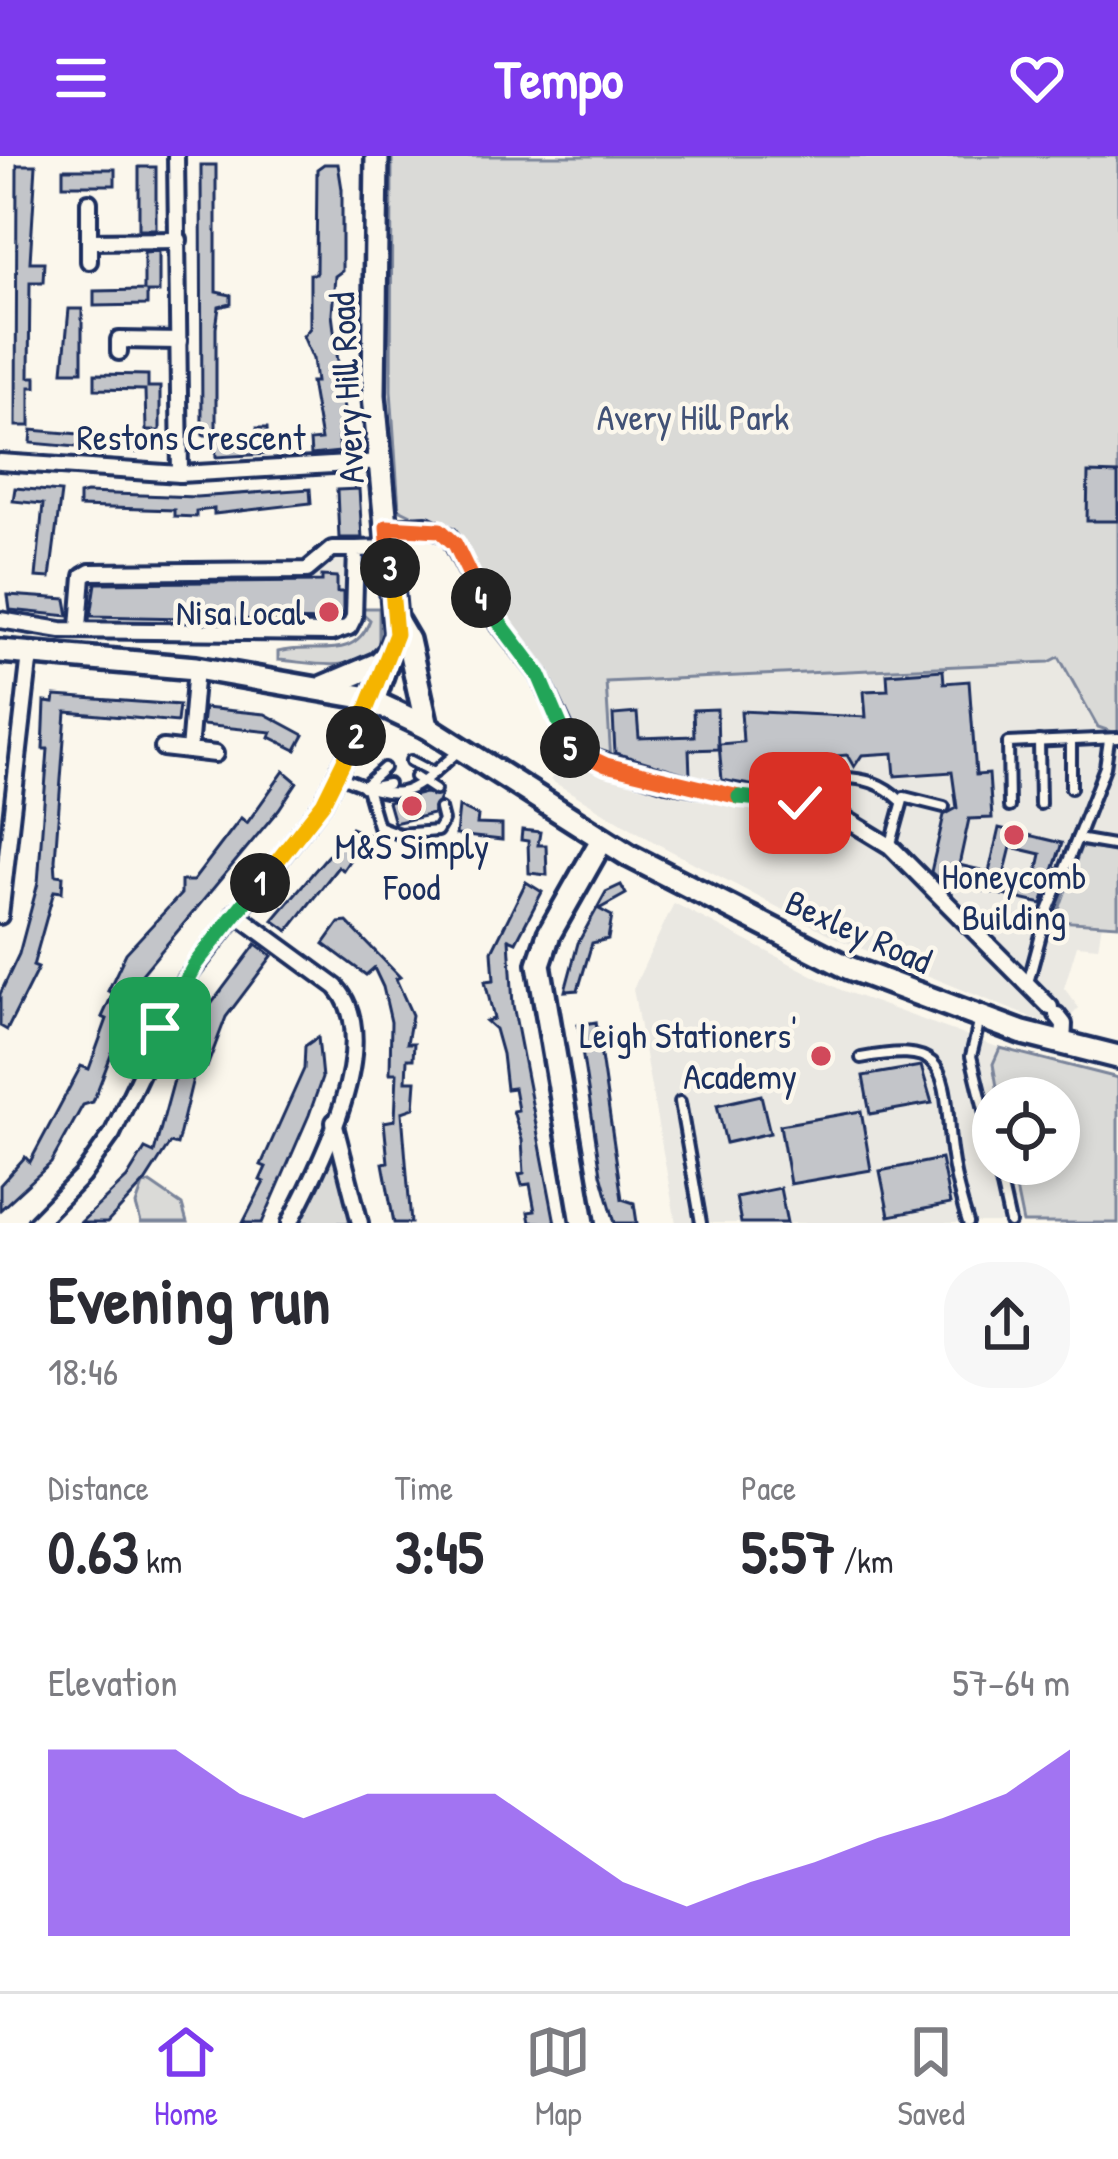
<!DOCTYPE html>
<html lang="en">
<head>
<meta charset="utf-8">
<style>
  :root { --surface:#fff; --page:#f7f7f7; --text:#2b2b33; --muted:#7c7c81; --line:#e1e1e2; --accent:#7c3aed }
  body { margin:0; font-family:"Patrick Hand",sans-serif; background:var(--page); color:var(--text); height:100vh; display:flex; flex-direction:column; font-size:45px; white-space:nowrap }
  * { box-sizing:border-box; margin:0 }
  p { font-size:39px; color:var(--muted) }
  .icon { flex:none; width:66px; height:66px; fill:none; stroke:currentColor; stroke-width:2; stroke-linecap:round; stroke-linejoin:round }
  .map { position:relative; height:1067px; overflow:hidden }
  .panel { display:flex; flex-direction:column; background:var(--surface); flex:1 }
  .panel>* { flex:none }
  .buttons { position:absolute; left:972px; top:921px; display:grid; gap:24px }
  .buttons a { display:grid; place-items:center; width:108px; height:108px; border-radius:50%; background:var(--surface); box-shadow:0 6px 18px #0003; font-size:60px }
  .pin { position:absolute; display:grid; place-items:center; width:102px; height:102px; color:#fff; margin:-51px; border-radius:24px; box-shadow:0 6px 18px #0006 }
  .km { position:absolute; width:60px; height:60px; margin:-30px; border-radius:50%; background:#222; color:#fff; font-size:33px; line-height:60px; text-align:center }
  .round { display:grid; place-items:center; flex:none; width:126px; height:126px; border-radius:48px; background:var(--page) }
  .head { display:flex; align-items:center; justify-content:space-between; height:204px; padding:0 48px }
  h1 { font-size:66px; font-weight:700; line-height:90px }
  .metrics { display:grid; grid-template-columns:repeat(3,1fr); gap:18px; height:204px; padding:12px 48px }
  .metrics div { display:grid; align-content:center }
  .metrics b { font-size:60px; font-weight:700 }
  .metrics small { font-size:33px; font-weight:400 }
  .metrics p { font-size:33px }
  .chart { height:336px; padding:24px 48px }
  .chart p { display:flex; justify-content:space-between }
  .chart svg { width:100%; height:216px; margin-top:12px; fill:var(--accent); opacity:.7 }
  header { display:flex; justify-content:space-between; align-items:center; height:156px; padding:0 48px; background:var(--accent); color:#fff; font-size:54px; font-weight:700 }
  .tab-bar { display:flex; justify-content:space-around; align-items:center; height:168px; border-top:3px solid var(--line); background:var(--surface); font-size:33px; color:var(--muted) }
  .tab-bar a { display:grid; justify-items:center; gap:6px }
  .tab-bar .on { color:var(--accent) }
  .map>svg:first-child { display:block }
  .built { fill:#eae8e2 }
  .green { fill:#dadad7; stroke:#7a849a; stroke-width:3 }
  .building { fill:#c3c5c9; stroke:#1b2f5e; stroke-width:3; fill-rule:evenodd }
  .lines { fill:none; stroke-linecap:round; stroke-linejoin:round }
  .lane-casing { stroke:#1b2f5e; stroke-width:16 }
  .street-casing { stroke:#1b2f5e; stroke-width:22 }
  .secondary-casing { stroke:#1b2f5e; stroke-width:30 }
  .primary-casing { stroke:#1b2f5e; stroke-width:30 }
  .lane { stroke:#fbf7ec; stroke-width:8 }
  .street { stroke:#fbf7ec; stroke-width:14 }
  .secondary { stroke:#fbf7ec; stroke-width:21 }
  .primary { stroke:#fbf7ec; stroke-width:21 }
  .split-1-casing { stroke:#fff; stroke-width:24 }
  .split-2-casing { stroke:#fff; stroke-width:24 }
  .split-3-casing { stroke:#fff; stroke-width:24 }
  .split-4-casing { stroke:#fff; stroke-width:24 }
  .split-5-casing { stroke:#fff; stroke-width:24 }
  .split-6-casing { stroke:#fff; stroke-width:24 }
  .split-7-casing { stroke:#fff; stroke-width:24 }
  .split-1 { stroke:#22a559; stroke-width:15 }
  .split-2 { stroke:#f5b400; stroke-width:15 }
  .split-3 { stroke:#f5b400; stroke-width:15 }
  .split-4 { stroke:#f0652b; stroke-width:15 }
  .split-5 { stroke:#22a559; stroke-width:15 }
  .split-6 { stroke:#f0652b; stroke-width:15 }
  .split-7 { stroke:#22a559; stroke-width:15 }
  .poi-dot { fill:#d1495b; stroke:#fbf7ec; stroke-width:4.5 }
  .labels { text-anchor:middle; stroke-width:9; stroke-linejoin:round; paint-order:stroke }
  .street-label { font-size:36px; fill:#1b2f5e; stroke:#fbf7ec }
  .park-label { font-size:36px; fill:#415176; stroke:#fbf7ec }
  .poi-label { font-size:36px; fill:#1b2f5e; stroke:#fbf7ec; text-anchor:end }
</style>
</head>
<body>
<header><svg class="icon" aria-label="menu" viewBox="0 0 24 24"><path d="M4 6h16M4 12h16M4 18h16"/></svg>Tempo<svg class="icon" aria-label="heart" viewBox="0 0 24 24"><path d="M12 20l-8-8c-3-5 5-10 8-4 3-6 11-1 8 4z"/></svg></header>
<div class="map">
<svg width="1118" height="1067" viewBox="0 0 1118 1067">
  <rect width="100%" height="100%" fill="#fbf7ec"/>
  <filter id="ink" filterUnits="userSpaceOnUse"><feTurbulence type="fractalNoise" baseFrequency=".00833" numOctaves="2"/><feDisplacementMap in="SourceGraphic" scale="24" xChannelSelector="R" yChannelSelector="G"/><feConvolveMatrix kernelMatrix="1 2 1 2 8 2 1 2 1" color-interpolation-filters="sRGB"/></filter>
  <g filter="url(#ink)">
    <g class="built">
      <polygon points="332,393 356,393 349,471 79,471 84,410 306,417"/>
      <polygon points="1059,500 1098,571 1118,578 1118,751 1105,750 1098,791 1077,789 1064,832 1079,852 1069,862 1061,855 1042,866 838,783 656,687 550,624 575,590 606,526 1049,506"/>
      <polygon points="674,747 841,834 1000,892 993,908 999,942 993,942 993,1008 1011,1008 1023,1067 676,1067 633,833"/>
    </g>
    <g class="green">
      <polygon points="392,0 1118,0 1118,578 1098,571 1059,501 1049,506 606,526 611,605 575,590 492,449 461,383 399,353 391,234"/>
      <path d="M 357,452 L 379,452 L 379,488 C 356,520 311,506 278,504 L 278,496 C 313,486 354,508 370,464 Z"/>
      <polygon points="1081,691 1118,696 1118,769 1055,765"/>
      <polygon points="1000,892 1118,922 1118,1067 1023,1067 1011,1008 1059,1008 1059,942 999,942 993,908"/>
      <polygon points="337,998 357,1067 299,1067 330,1000"/>
      <polygon points="150,1027 182,1049 187,1067 141,1067 136,1049 143,1029"/>
    </g>
    <g class="building">
      <polygon points="324,8 338,8 342,33 342,115 335,120 332,158 346,270 344,281 338,282 340,296 311,299 310,285 321,284 311,226 316,226 313,203 303,180 310,172 310,118 316,118 317,13"/>
      <polygon points="17,9 36,9 30,106 44,106 43,126 30,126 29,221 36,221 36,231 30,231 30,270 16,270"/>
      <polygon points="201,9 216,9 216,136 231,139 231,148 219,151 216,172 216,279 203,279 202,273"/>
      <rect x="139" y="11" width="17" height="62"/>
      <rect x="63" y="13" width="52" height="16"/>
      <polygon points="159,95 159,136 147,136 147,149 94,150 94,135 144,134 144,96"/>
      <polygon points="69,153 82,153 82,215 63,215"/>
      <polygon points="95,218 148,219 148,231 160,231 160,275 146,275 145,234 95,233"/>
      <polygon points="257,272 267,272 268,298 216,301 215,285 229,285 236,278 258,283"/>
      <polygon points="80,273 90,274 90,279 146,282 145,297 31,287 32,274 80,278"/>
      <polygon points="1088,317 1118,318 1118,365 1087,365"/>
      <polygon points="15,332 61,336 50,422 36,421 43,348 13,345"/>
      <polygon points="310,333 311,347 214,358 214,353 196,355 196,361 174,360 174,354 79,351 79,339 86,337 196,341"/>
      <polygon points="359,333 362,382 339,382 337,334"/>
      <polygon points="322,420 337,421 337,436 343,436 343,459 330,465 91,460 96,427 322,425"/>
      <polygon points="8,439 66,443 69,460 10,454"/>
      <path d="M 943,514 L 944,527 L 969,525 L 976,619 L 989,618 L 992,662 L 969,663 L 959,709 L 989,716 L 999,672 L 1062,687 L 1042,748 L 941,725 L 931,716 L 944,659 L 957,652 L 952,616 L 895,620 L 893,597 L 862,599 L 854,611 L 847,599 L 824,601 L 826,630 L 767,632 L 722,624 L 719,588 L 743,586 L 741,555 L 866,561 L 864,535 L 888,534 L 887,518 ZM 1011,691 L 1041,698 L 1034,730 L 1003,723 Z"/>
      <polygon points="55,540 179,549 177,566 66,556 55,704 56,719 63,720 62,736 54,735 33,810 38,812 7,874 0,870 0,838 19,798 38,727 48,593 43,593 45,546 54,547"/>
      <polygon points="204,552 265,558 304,579 296,594 270,581 272,576 202,569"/>
      <polygon points="717,553 718,593 689,594 690,619 615,597 613,559 637,557 639,582 694,580 693,554"/>
      <polygon points="284,615 297,626 279,653 142,818 93,946 83,949 51,1007 0,1054 0,1029 25,1001 30,1006 81,910 89,913 107,863 102,861 113,837 108,835 126,797 181,738 181,725 193,725 241,662 247,667"/>
      <polygon points="425,637 441,639 433,658 394,667 388,646"/>
      <polygon points="459,651 478,660 477,668 502,669 502,684 456,679"/>
      <polygon points="351,672 368,679 359,701 353,699 343,714 338,711 288,775 273,764"/>
      <polygon points="522,674 540,676 538,689 546,689 547,719 529,717 528,685 521,684"/>
      <polygon points="526,726 542,736 516,786 509,783 513,849 555,1067 530,1066 528,1056 535,1055 530,1028 522,1029 519,1018 524,1017 522,984 513,955 518,954 514,932 506,933 502,898 495,873 486,865 494,863 485,825 494,824 492,795"/>
      <polygon points="621,729 626,738 599,753 612,760 608,783 592,787 578,834 565,835 578,787 606,736"/>
      <polygon points="347,766 400,821 396,823 412,859 407,887 414,887 413,903 407,903 406,925 416,925 414,952 402,956 411,1067 394,1067 383,1007 388,1006 384,966 395,964 397,917 390,917 391,866 383,831 374,812 366,819 324,788 339,767"/>
      <polygon points="256,788 272,800 226,861 207,911 200,908 194,918 177,989 170,987 145,1026 107,1067 80,1067 127,1022 145,993 154,997 178,909 209,851"/>
      <polygon points="596,866 622,1043 634,1047 637,1067 615,1067 601,1018 578,869"/>
      <polygon points="318,881 322,922 309,959 262,1067 243,1067 264,1026 260,1024 266,1011 261,1009 304,913 305,890"/>
      <polygon points="921,910 932,947 870,958 863,920"/>
      <polygon points="761,939 770,977 726,987 717,949"/>
      <polygon points="861,955 871,1014 790,1028 780,969"/>
      <polygon points="941,1003 950,1048 889,1060 880,1015"/>
      <polygon points="780,1032 787,1067 741,1067 736,1041"/>
    </g>
    <g class="lines">
      <g class="lane-casing">
        <g id="lane">
          <polyline points="1039,585 1040,648"/>
          <polyline points="411,605 434,617"/>
          <path d="M 339,620 C 406,649 407,640 460,594"/>
          <polyline points="415,621 435,634"/>
          <polyline points="388,628 367,632 378,670 399,678 437,675 443,665 440,653"/>
          <polyline points="363,631 384,612"/>
          <polyline points="1071,632 1071,585"/>
          <polyline points="1009,651 1008,587 1118,582"/>
          <path d="M 831,653 L 838,622 C 863,621 883,627 901,645"/>
          <polyline points="1077,683 1105,611 1109,584"/>
          <polyline points="891,688 904,641 944,651"/>
          <polyline points="1028,827 1046,760 1077,683 1118,690"/>
          <polyline points="980,863 971,900 993,990"/>
          <path d="M 861,902 C 937,888 945,903 949,975 C 951,1004 959,1039 968,1067"/>
          <polyline points="680,946 701,1067"/>
          <polyline points="997,1008 1010,1067"/>
        </g>
      </g>
      <g class="street-casing">
        <g id="street">
          <polyline points="176,0 180,318"/>
          <polyline points="89,46 89,85 179,84"/>
          <polyline points="89,85 89,105"/>
          <polyline points="119,196 119,184 179,185"/>
          <polyline points="0,306 180,318 382,306"/>
          <polyline points="387,371 426,369 449,380 485,450 539,519 575,596 666,626 831,654 890,690 1050,851"/>
          <polyline points="0,464 61,474 331,477 349,471 354,461 356,393 388,392"/>
          <polyline points="79,471 83,420 90,416 307,414 332,393 356,393"/>
          <polyline points="196,512 189,595 215,598"/>
          <polyline points="163,592 189,595"/>
          <path d="M 235,757 L 336,831 C 385,884 320,1010 290,1067"/>
          <polyline points="0,760 30,498"/>
          <polyline points="1057,859 1064,868 1063,889"/>
          <polyline points="334,966 360,1067"/>
          <polyline points="36,1067 82,1020 112,978 186,823 323,647 373,545"/>
        </g>
      </g>
      <g class="secondary-casing">
        <g id="secondary">
          <polyline points="398,467 408,484 427,571"/>
          <polyline points="324,531 378,508 391,495"/>
          <polyline points="373,545 396,478 374,239 377,0"/>
          <polyline points="583,1067 539,808 549,778 602,684"/>
        </g>
      </g>
      <g class="primary-casing">
        <polyline id="primary" points="0,495 196,512 363,541 427,571 630,700 849,812 1023,877 1118,901"/>
      </g>
      <use href="#lane" class="lane"/>
      <use href="#street" class="street"/>
      <use href="#secondary" class="secondary"/>
      <use href="#primary" class="primary"/>
    </g>
  </g>
  <g class="lines" filter="url(#ink)">
    <g class="split-1-casing">
      <polyline id="split-1" points="160,872 196,807 260,727"/>
    </g>
    <g class="split-2-casing">
      <polyline id="split-2" points="260,727 323,647 356,580"/>
    </g>
    <g class="split-3-casing">
      <polyline id="split-3" points="356,580 396,478 390,412"/>
    </g>
    <g class="split-4-casing">
      <polyline id="split-4" points="390,412 387,371 440,374 455,388 481,442"/>
    </g>
    <g class="split-5-casing">
      <polyline id="split-5" points="481,442 539,519 570,592"/>
    </g>
    <g class="split-6-casing">
      <polyline id="split-6" points="570,592 606,609 739,641"/>
    </g>
    <g class="split-7-casing">
      <polyline id="split-7" points="739,641 800,647"/>
    </g>
    <use href="#split-1" class="split-1"/>
    <use href="#split-2" class="split-2"/>
    <use href="#split-3" class="split-3"/>
    <use href="#split-4" class="split-4"/>
    <use href="#split-5" class="split-5"/>
    <use href="#split-6" class="split-6"/>
    <use href="#split-7" class="split-7"/>
  </g>
  <g class="poi-dot">
    <circle cx="329" cy="456" r="12"/>
    <circle cx="412" cy="650" r="12"/>
    <circle cx="1014" cy="679" r="12"/>
    <circle cx="821" cy="900" r="12"/>
  </g>
  <g class="labels">
    <g class="street-label">
      <text transform="translate(346 232) rotate(-93)" y="13">Avery Hill Road</text>
      <text x="191" y="294">Restons Crescent</text>
      <text transform="translate(859 775) rotate(24)" y="13">Bexley Road</text>
    </g>
    <g class="park-label">
      <text x="693" y="274">Avery Hill Park</text>
    </g>
    <g class="poi-label">
      <text x="305" y="469">Nisa Local</text>
      <text x="412" y="703" text-anchor="middle">M&amp;S Simply<tspan x="412" dy="41">Food</tspan></text>
      <text x="1014" y="733" text-anchor="middle">Honeycomb<tspan x="1014" dy="41">Building</tspan></text>
      <text x="797" y="892">Leigh Stationers'<tspan x="797" dy="41">Academy</tspan></text>
    </g>
  </g>
</svg>
<div class="buttons">
<a><svg class="icon" aria-label="locate" viewBox="0 0 24 24"><circle cx="12" cy="12" r="6"/><path d="M12 2v4M12 18v4M2 12h4M18 12h4"/></svg></a>
</div>
<div class="pin" style="left:160px;top:872px;background:#1e9e55"><svg class="icon" aria-label="arrive" viewBox="0 0 24 24"><path d="M6 21V4h12l-3 4 3 4H6"/></svg></div>
<div class="pin" style="left:800px;top:647px;background:#d93025"><svg class="icon" aria-label="check" viewBox="0 0 24 24"><path d="M5 12l5 5 9-10"/></svg></div>
<b class="km" style="left:260px;top:727px">1</b>
<b class="km" style="left:356px;top:580px">2</b>
<b class="km" style="left:390px;top:412px">3</b>
<b class="km" style="left:481px;top:442px">4</b>
<b class="km" style="left:570px;top:592px">5</b>
</div>
<section class="panel">
<div class="head"><div><h1>Evening run</h1><p>18:46</p></div><a class="round"><svg class="icon" aria-label="share" viewBox="0 0 24 24"><path d="M12 15V3M7 8l5-5 5 5M5 13v7h14v-7"/></svg></a></div>
<div class="metrics">
<div><p>Distance</p><b>0.63<small> km</small></b></div>
<div><p>Time</p><b>3:45</b></div>
<div><p>Pace</p><b>5:57<small> /km</small></b></div>
</div>
<div class="chart"><p><span>Elevation</span>57–64 m</p>
<svg viewBox="0 0 160 44" preserveAspectRatio="none"><path d="M0 44V6L10 6L20 6L30 15L40 20L50 15L60 15L70 15L80 24L90 33L100 38L110 33L120 29L130 24L140 20L150 15L160 6V44z"/></svg>
</div>
</section>
<nav class="tab-bar">
<a class="on"><svg class="icon" aria-label="home" viewBox="0 0 24 24"><path d="M3 11l9-7 9 7M6 9v11h12V9"/></svg>Home</a>
<a><svg class="icon" aria-label="map" viewBox="0 0 24 24"><path d="M3 6l6-2 6 2 6-2v14l-6 2-6-2-6 2zM9 4v14M15 6v14"/></svg>Map</a>
<a><svg class="icon" aria-label="saved" viewBox="0 0 24 24"><path d="M7 4h10v16l-5-4-5 4z"/></svg>Saved</a>
</nav>
</body>
</html>
